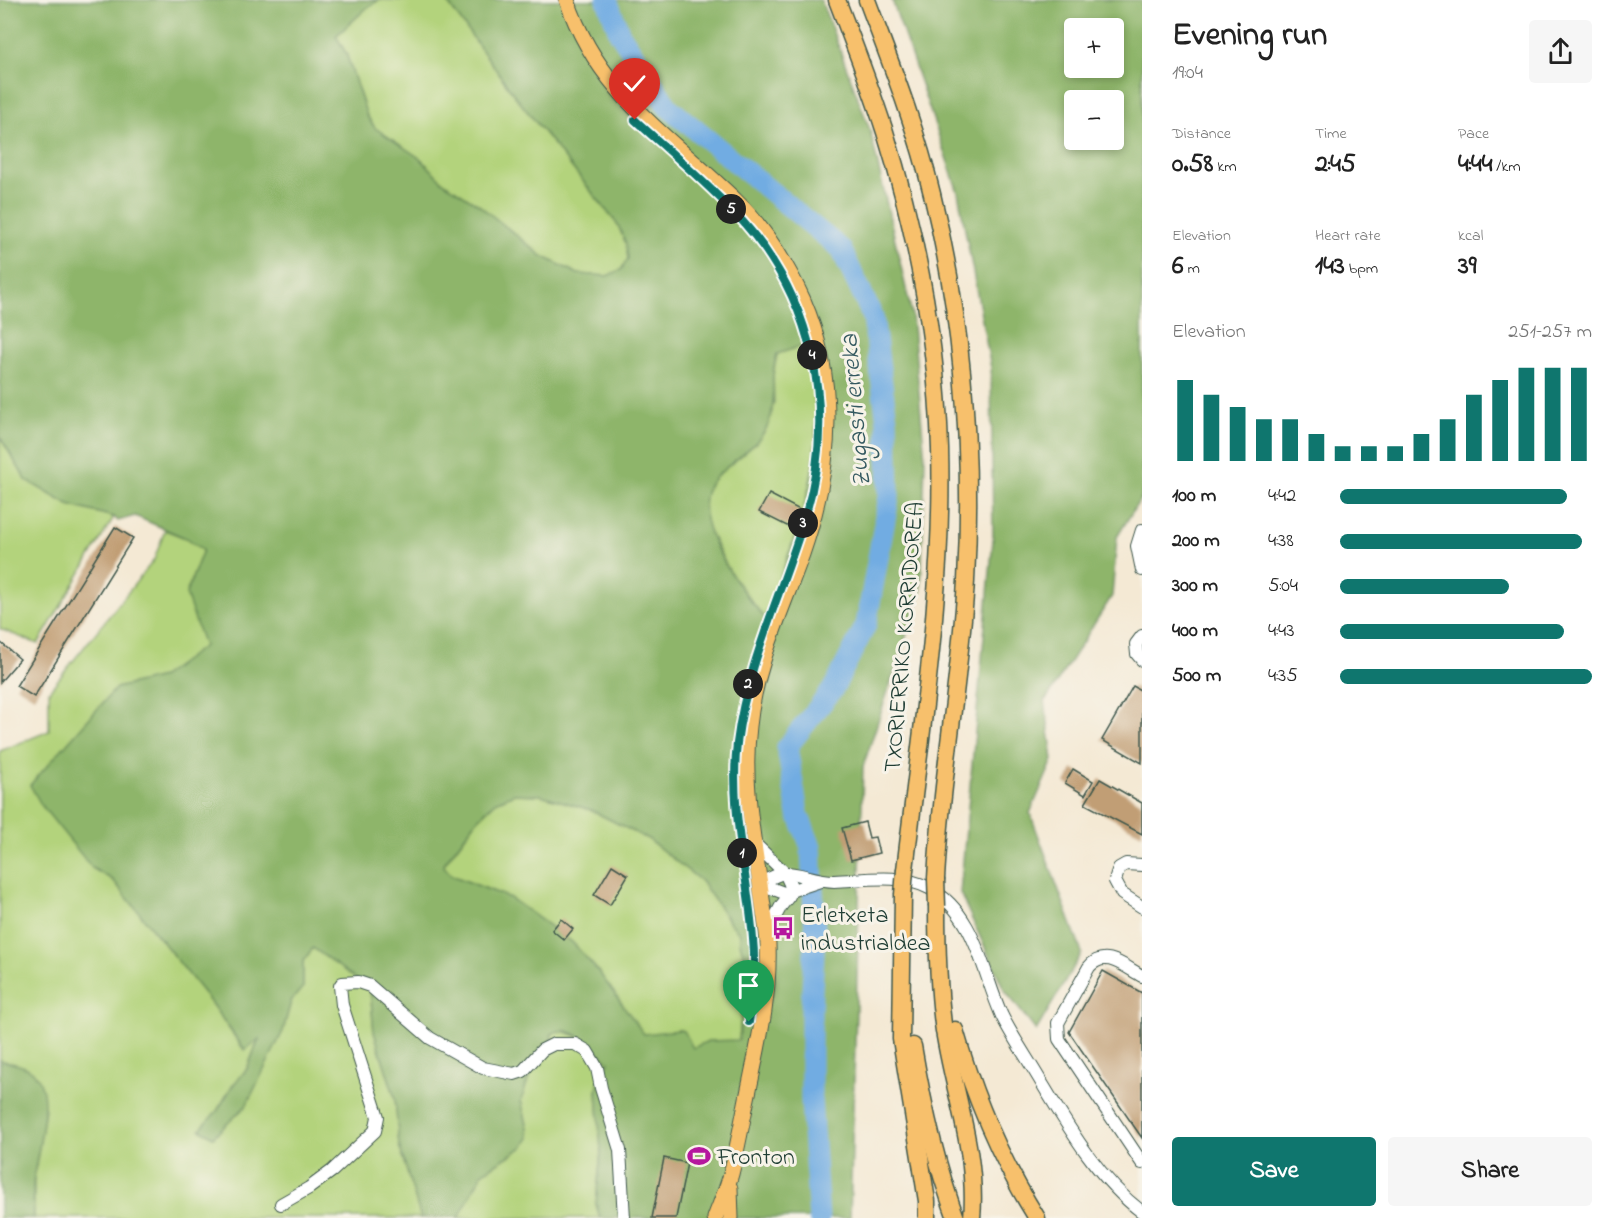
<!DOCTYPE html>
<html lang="en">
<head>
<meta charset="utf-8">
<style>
  :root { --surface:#fff; --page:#f6f6f6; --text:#222; --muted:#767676; --accent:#0f766e }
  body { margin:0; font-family:"Indie Flower",sans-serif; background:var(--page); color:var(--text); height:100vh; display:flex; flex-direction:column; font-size:22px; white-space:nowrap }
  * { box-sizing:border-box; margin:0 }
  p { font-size:20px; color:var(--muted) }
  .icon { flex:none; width:33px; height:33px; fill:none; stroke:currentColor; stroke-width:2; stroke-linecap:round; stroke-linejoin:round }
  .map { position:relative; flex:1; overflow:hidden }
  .sheet { display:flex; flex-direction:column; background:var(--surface); width:480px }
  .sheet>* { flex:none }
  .buttons { position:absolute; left:1064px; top:18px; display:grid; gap:12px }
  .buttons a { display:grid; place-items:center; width:60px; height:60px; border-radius:6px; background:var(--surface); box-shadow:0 3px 9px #0003; font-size:30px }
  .pin { position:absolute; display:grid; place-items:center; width:51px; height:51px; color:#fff; margin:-62px -26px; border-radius:50% 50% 50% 0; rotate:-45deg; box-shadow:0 0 6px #0007 }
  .pin .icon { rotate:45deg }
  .km { position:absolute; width:30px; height:30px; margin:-15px; border-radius:50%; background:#222; color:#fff; font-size:16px; line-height:30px; text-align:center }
  .round { display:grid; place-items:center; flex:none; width:63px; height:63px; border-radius:6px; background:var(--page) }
  .headline { display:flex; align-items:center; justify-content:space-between; height:102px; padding:0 30px }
  h1 { font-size:33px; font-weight:700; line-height:45px }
  .stats { display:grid; grid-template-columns:repeat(3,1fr); gap:9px; height:102px; padding:6px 30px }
  .stats div { display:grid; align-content:center }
  .stats b { font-size:26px; font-weight:700 }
  .stats small { font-size:16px; font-weight:400 }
  .stats p { font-size:16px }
  .chart { height:168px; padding:12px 30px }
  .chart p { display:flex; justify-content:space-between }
  .chart svg { width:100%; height:108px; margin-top:6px; stroke:var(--accent); stroke-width:6 }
  .primary-button { display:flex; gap:12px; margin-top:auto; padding:12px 30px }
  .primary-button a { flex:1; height:69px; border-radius:6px; background:var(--accent); color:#fff; font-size:24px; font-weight:700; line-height:69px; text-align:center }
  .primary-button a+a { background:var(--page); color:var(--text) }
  ul { padding:0 30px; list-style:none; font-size:20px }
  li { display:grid; grid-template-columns:96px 72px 1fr; align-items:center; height:45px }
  li i { height:15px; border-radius:8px; background:var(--accent) }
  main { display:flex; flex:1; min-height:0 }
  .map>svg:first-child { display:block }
  .green { fill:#b3d37b; stroke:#698858; stroke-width:1.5 }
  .forest { fill:#8eb56b; stroke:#567950; stroke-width:1.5; fill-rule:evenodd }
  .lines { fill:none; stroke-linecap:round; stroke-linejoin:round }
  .river { stroke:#71ace2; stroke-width:21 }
  .building { fill:#c19e74 }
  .minor-casing { stroke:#3f574c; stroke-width:14 }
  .major-casing { stroke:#3f574c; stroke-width:17 }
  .highway-casing { stroke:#3f574c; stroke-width:19 }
  .path { stroke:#3f574c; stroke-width:2; stroke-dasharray:4.5 4.5; stroke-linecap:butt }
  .minor { stroke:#fff; stroke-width:12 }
  .major { stroke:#f7c06c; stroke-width:15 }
  .highway { stroke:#f7c06c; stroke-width:16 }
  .highway-bridge-casing { stroke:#3f574c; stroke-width:19; stroke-linecap:butt }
  .highway-bridge { stroke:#f7c06c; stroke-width:16 }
  .route-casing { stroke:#fff; stroke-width:12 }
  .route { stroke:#0f766e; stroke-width:8 }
  .labels { text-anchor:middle; stroke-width:6; stroke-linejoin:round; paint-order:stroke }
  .street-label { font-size:24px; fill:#1f3d34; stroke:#f7f3e8 }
  .poi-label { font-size:24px; fill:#1f3d34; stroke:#f7f3e8; text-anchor:start }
  .water-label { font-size:26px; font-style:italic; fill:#345960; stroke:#f7f3e8 }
</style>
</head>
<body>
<main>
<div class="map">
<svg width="1142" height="1218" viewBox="0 0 1142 1218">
  <rect width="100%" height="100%" fill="#f7f3e8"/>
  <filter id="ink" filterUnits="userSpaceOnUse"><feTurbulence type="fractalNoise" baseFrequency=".0167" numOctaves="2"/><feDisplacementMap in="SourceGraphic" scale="12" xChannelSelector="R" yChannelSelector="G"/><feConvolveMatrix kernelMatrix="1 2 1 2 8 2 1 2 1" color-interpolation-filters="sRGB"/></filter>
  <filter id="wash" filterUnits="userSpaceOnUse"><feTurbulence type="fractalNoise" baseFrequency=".008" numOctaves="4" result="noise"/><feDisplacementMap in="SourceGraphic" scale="24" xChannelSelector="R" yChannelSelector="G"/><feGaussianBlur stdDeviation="1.35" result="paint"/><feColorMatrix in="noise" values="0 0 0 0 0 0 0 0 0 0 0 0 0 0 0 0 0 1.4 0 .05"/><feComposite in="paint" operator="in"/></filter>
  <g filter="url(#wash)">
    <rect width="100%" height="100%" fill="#f4e9d4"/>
    <g class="green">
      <polygon points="379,0 446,0 515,96 618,225 626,244 628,259 621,270 607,276 578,274 542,256 479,205 443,182 421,159 375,128 367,116 346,53 336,36 369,6"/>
      <path d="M 805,345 C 810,368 815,390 816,414 C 820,485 788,553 765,619 L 731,574 L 708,529 L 703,509 L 705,492 L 713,479 L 756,443 L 774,403 L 773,375 L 777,354 Z"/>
      <polygon points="0,437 26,480 68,505 114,517 38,644 0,629"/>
      <polygon points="165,530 188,539 203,550 186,594 205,646 162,677 116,688 92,868 113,880 203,992 244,1050 259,1038 247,1069 233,1085 217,1111 201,1129 213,1137 246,1105 283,1031 291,1001 303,987 303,961 313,948 370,989 374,1032 395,1098 399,1145 421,1218 34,1218 34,1180 45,1109 27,1068 0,1060 0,751 49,731 49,691 154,560"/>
      <polygon points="514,794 541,795 591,810 648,839 701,881 731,924 740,933 740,943 746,962 739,1041 708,1041 693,1049 684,1031 679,1030 644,1035 598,971 572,942 510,898 451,875 443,866 477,820 496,802"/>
      <path d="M 556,1031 C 578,1031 593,1048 609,1062 L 600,1075 L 597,1091 L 601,1151 L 596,1204 L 600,1218 L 457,1218 L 483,1172 L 523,1147 L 528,1128 L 521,1101 L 532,1067 L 549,1051 L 552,1034 Z"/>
    </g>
    <g class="forest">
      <path d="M 0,0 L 379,0 L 369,6 L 336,36 L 346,53 L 367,116 L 375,128 L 421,159 L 443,182 L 479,205 L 542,256 L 578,274 L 607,276 L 621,270 L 628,259 L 626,244 L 618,225 L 515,96 L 446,0 L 821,0 L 870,130 L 912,315 L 925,459 L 921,591 L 863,767 L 850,1218 L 600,1218 L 596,1204 L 601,1151 L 597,1091 L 600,1075 L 609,1062 C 596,1051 571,1021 552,1034 L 549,1051 L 532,1067 L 521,1101 L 528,1128 L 529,1138 L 523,1147 L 483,1172 L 459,1217 L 421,1218 L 399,1145 L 395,1098 L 374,1032 L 370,989 L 313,948 L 303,961 L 303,987 L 291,1001 L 283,1031 L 246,1106 L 213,1137 L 200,1129 L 217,1111 L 233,1085 L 247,1069 L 259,1039 L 245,1050 L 203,992 L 113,880 L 92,868 L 42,806 L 30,785 L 116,688 L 162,677 L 204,646 L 186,594 L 203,550 L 188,539 L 135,516 L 118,521 L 114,517 L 68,505 L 26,480 L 0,437 ZM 805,345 C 810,368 815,391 816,414 C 820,485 789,553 765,618 C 741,591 680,512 715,478 C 732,460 756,449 767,427 C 775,410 773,395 773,377 C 773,370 775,362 777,354 ZM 514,794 L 541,795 L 591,810 L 648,839 L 701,881 L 731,924 L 740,933 L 740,943 L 746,962 L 739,1040 L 708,1041 L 693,1048 L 684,1031 L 679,1030 L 644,1034 L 598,971 L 572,942 L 510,898 L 451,875 L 443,865 L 477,820 L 495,802 Z"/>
      <path d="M 892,0 L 1142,0 L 1142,496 L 1117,537 L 1112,596 L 1045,701 L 1053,760 L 1030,813 L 1082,953 L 1036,1031 L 1004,989 L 960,893 L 993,540 L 991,368 L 958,192 ZM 1113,28 L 1113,68 L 1074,68 L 1074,28 ZM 1113,100 L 1113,140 L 1074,140 L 1074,100 Z"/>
      <path d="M 0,1060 C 11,1063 25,1065 34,1073 C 55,1093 37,1151 34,1176 C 32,1190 34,1204 34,1218 L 0,1218 Z"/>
    </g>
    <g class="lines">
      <polyline class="river" points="607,0 620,34 668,107 841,249 873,317 887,421 889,497 866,625 833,689 787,747 798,814 811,847 815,933 811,1010 811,1099 819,1218"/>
    </g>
    <g id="blocks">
      <g class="building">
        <polygon points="769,494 800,510 791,528 759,512"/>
        <polygon points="115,527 133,538 34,697 16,686"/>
        <polygon points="0,642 20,659 0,682"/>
        <polygon points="1133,686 1142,691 1142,763 1102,740"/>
        <polygon points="1073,769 1093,781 1085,795 1065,783"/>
        <polygon points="1100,779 1142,803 1142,834 1085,804"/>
        <polygon points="865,822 869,838 875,837 879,853 851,860 842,828"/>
        <polygon points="612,865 628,875 610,905 594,895"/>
        <polygon points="561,919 573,929 564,940 552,930"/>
        <polygon points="1103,971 1142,993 1142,1138 1069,1032"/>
        <polygon points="664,1158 687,1163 676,1218 652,1218"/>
      </g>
    </g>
  </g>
  <g filter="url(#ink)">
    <use href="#blocks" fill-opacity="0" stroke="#3f574c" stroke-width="1.5"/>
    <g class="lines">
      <g class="minor-casing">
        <g id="minor">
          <polyline points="1142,530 1137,546 1142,570"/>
          <polyline points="1142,636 1136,644 1137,654 1142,660"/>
          <polyline points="754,843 785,873 791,886 789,896 781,906 767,932"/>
          <polyline points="1142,865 1126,864 1119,868 1115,881 1122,894 1142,907"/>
          <path d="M 760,884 C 767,880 776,874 785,873 C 797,872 817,881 834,881 C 865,880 900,873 929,888 C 976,913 982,972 1002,1016 C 1012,1036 1025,1055 1037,1075 C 1066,1123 1096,1177 1142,1212"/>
          <polyline points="760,884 784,893 820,881"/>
          <path d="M 1142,976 C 1125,967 1105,948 1089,967 L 1058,1023 L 1059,1039 L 1065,1048 L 1142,1163"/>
          <polyline points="281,1204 309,1188 332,1171 375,1131 378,1117 342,1005 340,986 342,983 358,982 370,986 430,1038 483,1068 514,1074 523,1071 542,1050 554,1044 575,1044 587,1051 597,1068 601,1088 620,1150 624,1218"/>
        </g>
      </g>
      <g class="major-casing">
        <g id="major">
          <path d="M 567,0 C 598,93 669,136 736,201 C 764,228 787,265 803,300 C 839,383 831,471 802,554 C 782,610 755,666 749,726 C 742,781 753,837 761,891 C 763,909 767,927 768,944 C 770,994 759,1041 749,1089 C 743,1117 738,1146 731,1174 C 727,1189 720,1204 715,1218"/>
          <polyline points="730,1188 731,1218"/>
        </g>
      </g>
      <g class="highway-casing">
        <g id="highway">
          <path d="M 837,0 C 854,44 871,88 885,132 C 917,235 937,342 940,449 C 944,590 921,731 905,870"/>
          <path d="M 867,0 C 891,64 916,127 932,194 C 963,321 973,450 966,581 C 960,680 941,779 936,879"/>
          <polyline points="903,895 901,1039 927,1201 927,1218"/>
          <path d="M 937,906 C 937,945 938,985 943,1024 C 952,1089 978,1151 972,1218"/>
          <path d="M 955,1030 C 974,1097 1000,1159 1037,1218"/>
          <path d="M 913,1046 C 923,1105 935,1162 956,1218"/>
        </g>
      </g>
      <polyline class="path" points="754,971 754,941"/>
      <use href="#minor" class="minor"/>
      <use href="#major" class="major"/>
      <use href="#highway" class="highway"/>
      <g class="highway-bridge-casing">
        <g id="highway-bridge">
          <polyline points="936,879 937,906"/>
          <polyline points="903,895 905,870"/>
        </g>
      </g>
      <use href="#highway-bridge" class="highway-bridge"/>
    </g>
  </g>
  <g class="lines" filter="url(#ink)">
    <g class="route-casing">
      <path id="route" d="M 635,120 C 668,150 702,179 733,211 C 813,293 838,408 805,517 C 782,593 747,663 737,743 C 729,809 748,874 753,939 C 756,967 753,995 749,1022"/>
    </g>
    <use href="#route" class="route"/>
  </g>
  <defs>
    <g id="bus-bare" transform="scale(1.8)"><path d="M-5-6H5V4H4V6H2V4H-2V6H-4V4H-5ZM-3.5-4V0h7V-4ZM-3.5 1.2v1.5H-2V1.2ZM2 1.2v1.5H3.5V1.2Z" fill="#b5179e" stroke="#f7f3e8" stroke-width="2.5" paint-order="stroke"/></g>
    <g id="stadium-bare" transform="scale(1.8)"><path d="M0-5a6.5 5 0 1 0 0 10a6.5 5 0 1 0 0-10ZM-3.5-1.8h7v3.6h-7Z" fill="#b5179e" stroke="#f7f3e8" stroke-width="2.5" paint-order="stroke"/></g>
  </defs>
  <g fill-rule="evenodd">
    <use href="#bus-bare" x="783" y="928"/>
    <use href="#stadium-bare" x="699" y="1156"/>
  </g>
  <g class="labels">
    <g class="street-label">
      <text transform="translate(903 637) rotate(-85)" y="8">TXORIERRIKO KORRIDOREA</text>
    </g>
    <g class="poi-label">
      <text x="801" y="922">Erletxeta<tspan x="801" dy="28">industrialdea</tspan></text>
      <text x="717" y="1164">Fronton</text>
    </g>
    <g class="water-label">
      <text transform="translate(854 411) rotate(-95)" y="9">Zugasti erreka</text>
    </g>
  </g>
</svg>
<div class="buttons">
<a>+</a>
<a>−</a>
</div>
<div class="pin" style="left:749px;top:1022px;background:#1e9e55"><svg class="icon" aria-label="arrive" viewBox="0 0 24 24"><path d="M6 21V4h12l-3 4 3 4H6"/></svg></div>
<div class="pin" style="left:635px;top:120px;background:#d93025"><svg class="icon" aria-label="check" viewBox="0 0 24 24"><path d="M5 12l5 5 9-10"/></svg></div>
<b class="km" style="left:742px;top:853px">1</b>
<b class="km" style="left:748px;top:684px">2</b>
<b class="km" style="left:803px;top:523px">3</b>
<b class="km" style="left:812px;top:355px">4</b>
<b class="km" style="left:731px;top:209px">5</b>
</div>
<section class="sheet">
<div class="headline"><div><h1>Evening run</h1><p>19:04</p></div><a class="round"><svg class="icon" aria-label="share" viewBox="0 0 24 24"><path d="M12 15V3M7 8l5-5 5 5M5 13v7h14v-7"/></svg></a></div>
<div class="stats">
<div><p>Distance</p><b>0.58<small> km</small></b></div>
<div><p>Time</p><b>2:45</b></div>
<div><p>Pace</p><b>4:44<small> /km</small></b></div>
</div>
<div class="stats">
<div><p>Elevation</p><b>6<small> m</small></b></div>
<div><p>Heart rate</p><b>143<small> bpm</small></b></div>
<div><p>kcal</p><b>39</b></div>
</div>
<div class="chart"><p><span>Elevation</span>251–257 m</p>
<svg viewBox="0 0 160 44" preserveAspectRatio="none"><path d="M5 44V11M15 44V17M25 44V22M35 44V27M45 44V27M55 44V33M65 44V38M75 44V38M85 44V38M95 44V33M105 44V27M115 44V17M125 44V11M135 44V6M145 44V6M155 44V6"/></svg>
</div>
<ul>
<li><b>100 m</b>4:42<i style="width:90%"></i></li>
<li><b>200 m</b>4:38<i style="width:96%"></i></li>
<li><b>300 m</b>5:04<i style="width:67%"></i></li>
<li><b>400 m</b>4:43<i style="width:89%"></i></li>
<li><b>500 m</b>4:35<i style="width:100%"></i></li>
</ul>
<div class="primary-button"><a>Save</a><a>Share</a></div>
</section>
</main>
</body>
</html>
